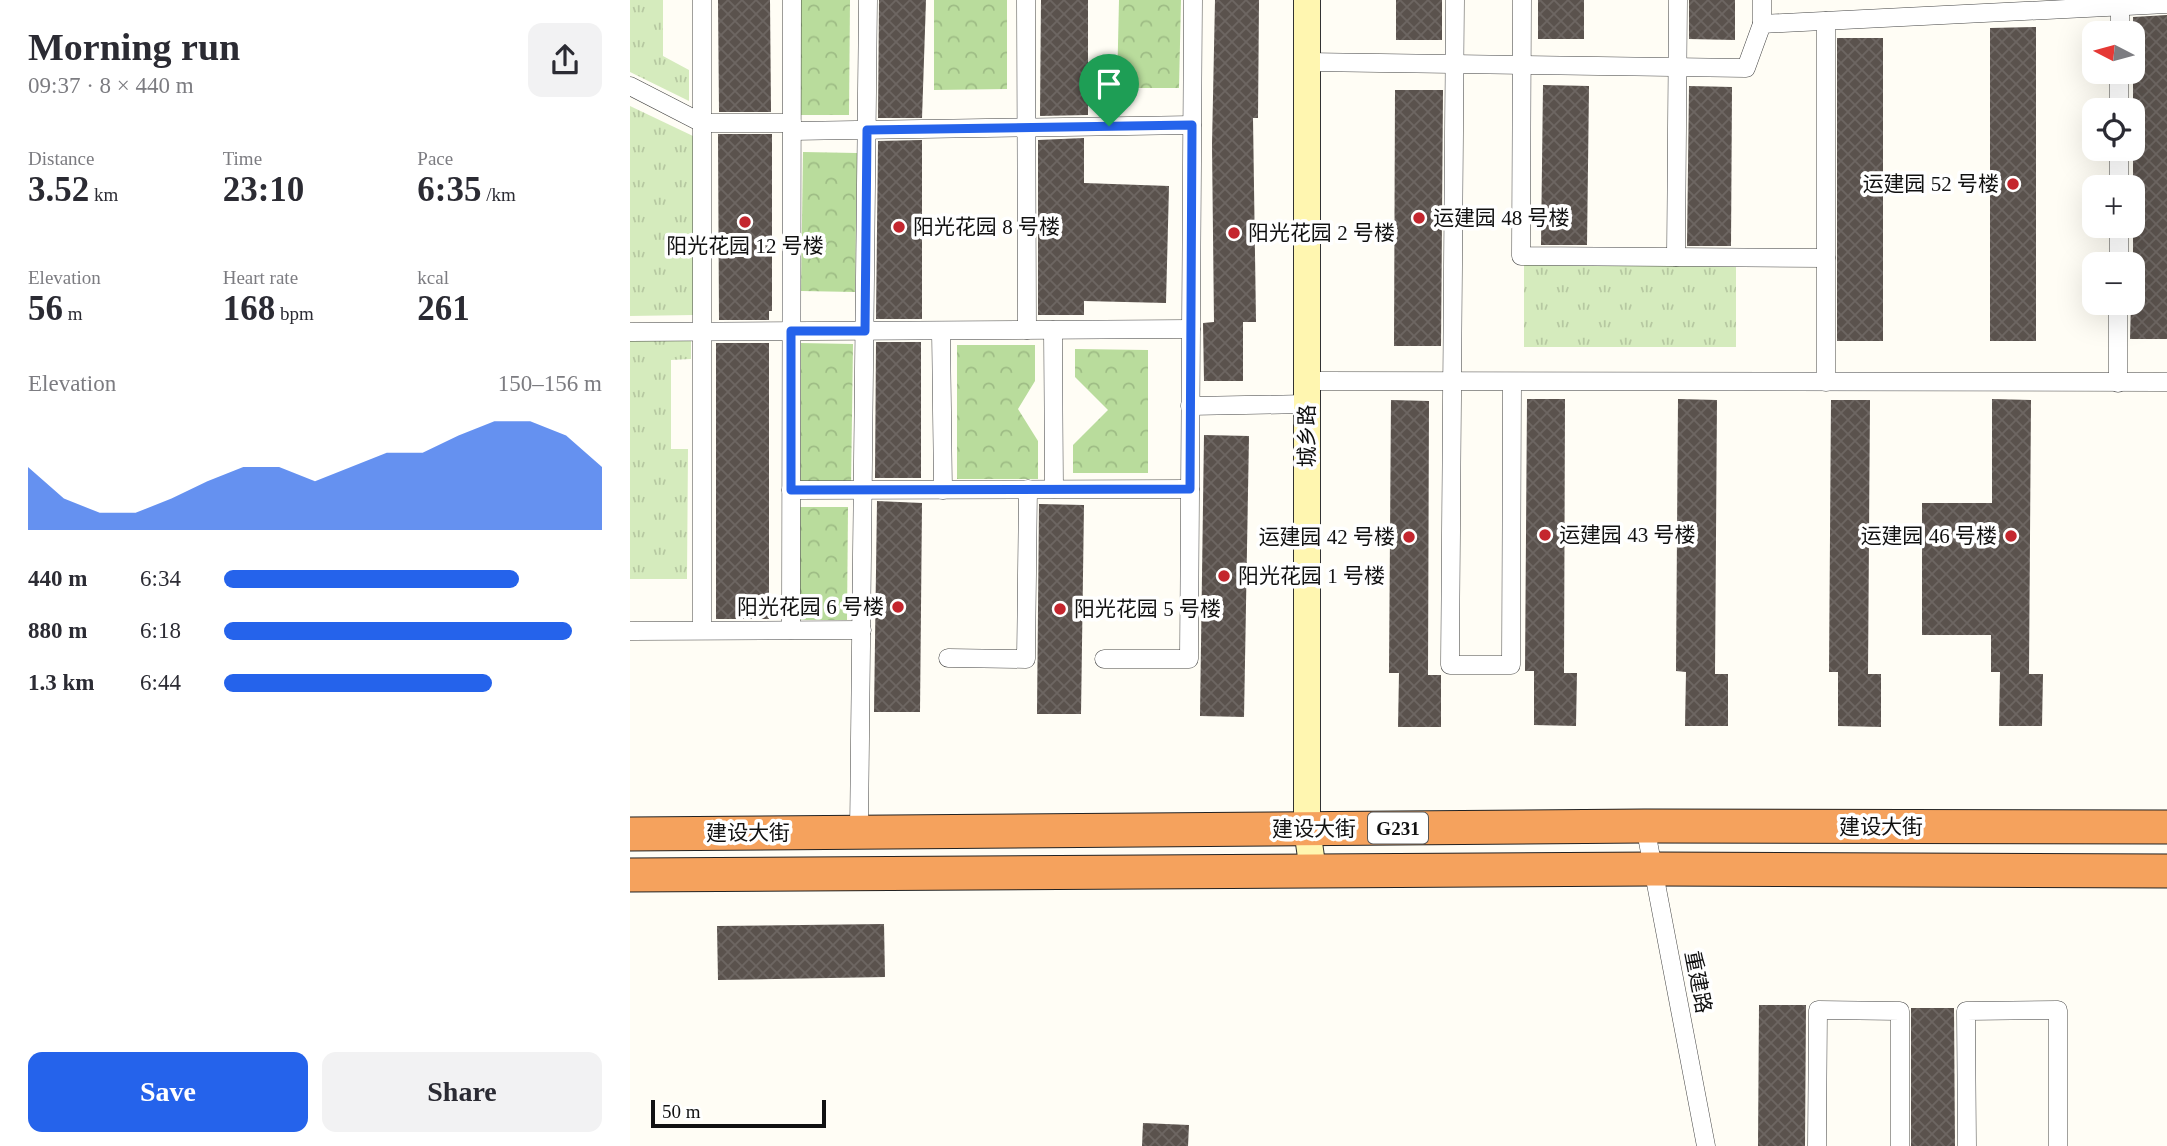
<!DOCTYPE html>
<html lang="en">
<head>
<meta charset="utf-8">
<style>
  :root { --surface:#fff; --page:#f2f2f3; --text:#2b2b33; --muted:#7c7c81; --accent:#2563eb }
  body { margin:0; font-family:"Times New Roman","Noto Sans SC",serif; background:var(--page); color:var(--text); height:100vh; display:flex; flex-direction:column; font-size:26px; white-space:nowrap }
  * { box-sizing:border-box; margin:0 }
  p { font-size:23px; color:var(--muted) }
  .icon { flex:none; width:38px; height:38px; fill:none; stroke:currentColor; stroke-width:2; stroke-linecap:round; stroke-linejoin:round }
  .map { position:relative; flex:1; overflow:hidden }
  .sheet { display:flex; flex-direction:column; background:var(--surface); width:630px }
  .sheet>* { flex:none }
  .needle { width:46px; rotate:276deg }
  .controls { position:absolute; left:1452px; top:21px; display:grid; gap:14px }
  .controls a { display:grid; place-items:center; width:63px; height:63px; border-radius:14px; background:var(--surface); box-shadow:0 7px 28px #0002; font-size:35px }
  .scale { position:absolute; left:21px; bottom:18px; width:175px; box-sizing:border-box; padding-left:7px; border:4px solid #111; border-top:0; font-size:19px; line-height:24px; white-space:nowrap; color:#111; -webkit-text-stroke:5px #fff; paint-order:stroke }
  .pin { position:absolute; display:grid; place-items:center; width:60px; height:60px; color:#fff; margin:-72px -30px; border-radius:50% 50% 50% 0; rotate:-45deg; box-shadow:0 0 7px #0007 }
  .pin .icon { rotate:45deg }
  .round { display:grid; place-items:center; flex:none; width:74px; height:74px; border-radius:14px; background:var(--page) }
  .headline { display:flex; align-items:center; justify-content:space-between; height:119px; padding:0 28px }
  h1 { font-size:38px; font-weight:700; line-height:52px }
  .figures { display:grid; grid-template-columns:repeat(3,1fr); gap:10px; height:119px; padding:7px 28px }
  .figures div { display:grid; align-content:center }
  .figures b { font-size:35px; font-weight:700 }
  .figures small { font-size:19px; font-weight:400 }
  .figures p { font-size:19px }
  .chart { height:196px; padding:14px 28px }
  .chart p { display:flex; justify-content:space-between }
  .chart svg { width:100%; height:126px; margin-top:7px; fill:var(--accent); opacity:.7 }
  .button { display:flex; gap:14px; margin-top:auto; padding:14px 28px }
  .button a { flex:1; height:80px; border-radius:14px; background:var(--accent); color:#fff; font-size:28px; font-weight:700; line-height:80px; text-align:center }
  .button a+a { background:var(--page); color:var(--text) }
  ul { padding:0 28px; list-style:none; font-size:23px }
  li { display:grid; grid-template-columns:112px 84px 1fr; align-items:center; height:52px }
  li i { height:18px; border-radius:9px; background:var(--accent) }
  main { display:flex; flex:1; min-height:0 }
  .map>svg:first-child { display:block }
  .grass { fill:url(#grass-tufts) }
  .forest { fill:url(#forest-crowns) }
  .building { fill:url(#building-cross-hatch) }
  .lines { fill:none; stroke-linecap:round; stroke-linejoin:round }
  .street-casing { stroke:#444; stroke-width:19 }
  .secondary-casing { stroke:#333; stroke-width:28 }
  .highway-casing { stroke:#222; stroke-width:35 }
  .street { stroke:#fff; stroke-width:18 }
  .secondary { stroke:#fff6b0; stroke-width:26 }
  .highway { stroke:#f5a25d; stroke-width:33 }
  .route-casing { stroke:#fff; stroke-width:14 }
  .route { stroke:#2563eb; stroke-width:9 }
  .poi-dot { fill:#c4262e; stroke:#fff; stroke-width:2.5 }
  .labels { text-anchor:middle; stroke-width:7; stroke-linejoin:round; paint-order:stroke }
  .shield { fill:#fff; stroke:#585858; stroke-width:2 }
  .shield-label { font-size:19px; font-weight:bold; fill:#111 }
  .poi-label { font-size:21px; fill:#111; stroke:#fff; text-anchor:start }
  .street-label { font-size:21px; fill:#111; stroke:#fff }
</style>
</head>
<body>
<main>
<section class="sheet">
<div class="headline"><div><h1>Morning run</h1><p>09:37 · 8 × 440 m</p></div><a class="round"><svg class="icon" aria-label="share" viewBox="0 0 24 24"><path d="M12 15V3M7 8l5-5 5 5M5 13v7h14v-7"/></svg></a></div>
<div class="figures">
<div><p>Distance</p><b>3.52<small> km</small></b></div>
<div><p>Time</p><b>23:10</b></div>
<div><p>Pace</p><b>6:35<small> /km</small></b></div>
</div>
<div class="figures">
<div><p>Elevation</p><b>56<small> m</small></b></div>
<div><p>Heart rate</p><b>168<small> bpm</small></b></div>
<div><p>kcal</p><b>261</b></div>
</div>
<div class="chart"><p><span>Elevation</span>150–156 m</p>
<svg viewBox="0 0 160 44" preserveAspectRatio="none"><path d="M0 44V22L10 33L20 38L30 38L40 33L50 27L60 22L70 22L80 27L90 22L100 17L110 17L120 11L130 6L140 6L150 11L160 22V44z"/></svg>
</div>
<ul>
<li><b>440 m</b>6:34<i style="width:78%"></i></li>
<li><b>880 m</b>6:18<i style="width:92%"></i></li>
<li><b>1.3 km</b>6:44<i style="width:71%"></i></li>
</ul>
<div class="button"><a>Save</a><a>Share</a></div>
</section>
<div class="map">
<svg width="1537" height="1146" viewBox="0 0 1537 1146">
  <defs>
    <pattern id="grass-tufts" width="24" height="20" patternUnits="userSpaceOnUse" patternTransform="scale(1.75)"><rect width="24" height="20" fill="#d5ebbd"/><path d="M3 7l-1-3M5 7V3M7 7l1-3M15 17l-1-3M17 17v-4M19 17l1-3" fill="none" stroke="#b6c8a1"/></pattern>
    <pattern id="forest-crowns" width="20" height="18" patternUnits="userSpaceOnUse" patternTransform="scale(1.75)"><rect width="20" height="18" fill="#b9dc9c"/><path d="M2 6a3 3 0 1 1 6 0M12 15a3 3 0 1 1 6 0" fill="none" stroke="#9ebc85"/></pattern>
    <pattern id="building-cross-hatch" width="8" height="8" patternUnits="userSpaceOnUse" patternTransform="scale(1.75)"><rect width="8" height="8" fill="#5a524d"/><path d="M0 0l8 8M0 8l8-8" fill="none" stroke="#6d6662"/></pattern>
  </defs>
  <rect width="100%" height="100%" fill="#fffdf5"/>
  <g class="grass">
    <polygon points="0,0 33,0 33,56 59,70 59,101 0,72"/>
    <polygon points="0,106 63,136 64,315 0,316"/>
    <polygon points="894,265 1106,266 1106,347 894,347"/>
    <polygon points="0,339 61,339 61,359 41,360 41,449 58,449 57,579 0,579"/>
  </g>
  <g class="forest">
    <polygon points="171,0 220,0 219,115 171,115"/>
    <polygon points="304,0 377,0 377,89 304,90"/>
    <polygon points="489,0 551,0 549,88 487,88"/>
    <polygon points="173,152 227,153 225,292 171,291"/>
    <polygon points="170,343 223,344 221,486 169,485"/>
    <polygon points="327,345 405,345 405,381 388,409 408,441 408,479 327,479"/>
    <polygon points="445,349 518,350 518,473 443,473 443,445 478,410 445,377"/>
    <polygon points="167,507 218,507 217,620 167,620"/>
  </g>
  <g class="building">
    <polygon points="88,0 140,0 141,112 89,112"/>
    <polygon points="249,0 296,0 292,118 248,118"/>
    <polygon points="411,0 458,0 458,115 410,116"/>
    <polygon points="585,0 629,0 628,118 623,118 626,322 613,322 613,381 574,381 573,323 584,322 582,145"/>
    <rect x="766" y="0" width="46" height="40"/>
    <rect x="908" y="0" width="46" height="39"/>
    <polygon points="1059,0 1105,0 1105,40 1059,39"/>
    <polygon points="1537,15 1537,339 1500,339 1501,303 1503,303 1503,17"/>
    <polygon points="1406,27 1406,341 1360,341 1360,28"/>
    <rect x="1207" y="38" width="46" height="303"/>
    <polygon points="913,85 959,86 957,245 911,245"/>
    <polygon points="1059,86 1102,87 1101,246 1057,246"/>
    <polygon points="765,90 813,90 811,346 764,346"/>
    <polygon points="88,134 142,134 142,311 139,311 139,320 89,320"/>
    <polygon points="454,138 454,183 539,186 536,303 454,301 454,315 408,315 408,140"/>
    <polygon points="292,140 292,319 246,319 248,141"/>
    <polygon points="246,342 291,342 291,478 245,478"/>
    <rect x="86" y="343" width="53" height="276"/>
    <polygon points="897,399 935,399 934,673 947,673 946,726 904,725 904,671 895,671"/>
    <polygon points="1048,399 1087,400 1085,674 1098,674 1098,726 1055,726 1056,672 1046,671"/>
    <polygon points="1362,399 1401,400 1399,674 1413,674 1412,726 1369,726 1370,672 1361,672 1361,635 1292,635 1292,503 1362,503"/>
    <polygon points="761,400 799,401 798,675 811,675 811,727 768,727 769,673 759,673"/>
    <polygon points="1201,400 1240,400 1238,674 1251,674 1251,727 1208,726 1208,672 1199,672"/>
    <polygon points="574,435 619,436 614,717 570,716"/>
    <polygon points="247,501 292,503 290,712 244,712"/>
    <polygon points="409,504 454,505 451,714 407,714"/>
    <polygon points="254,924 255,977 88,980 87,926"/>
    <polygon points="1129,1005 1176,1005 1175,1146 1128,1146"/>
    <polygon points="1281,1008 1324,1008 1325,1146 1281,1146"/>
    <polygon points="513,1123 559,1125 558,1146 512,1146"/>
  </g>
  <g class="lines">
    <g class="street-casing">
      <g id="street">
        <polyline points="72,0 72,630"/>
        <polyline points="396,0 397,330"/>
        <polyline points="825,0 820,665 881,665 882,382"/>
        <polyline points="892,0 891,256 1196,258"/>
        <polyline points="1132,0 1132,24"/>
        <polyline points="1490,33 1490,7"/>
        <polyline points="677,62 1116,68 1132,24 1537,4"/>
        <polyline points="0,86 72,123 162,123"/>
        <polyline points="1489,110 1489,72"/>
        <polyline points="162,131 562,125"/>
        <polyline points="1489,187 1489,149"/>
        <polyline points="1046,257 1048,0"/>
        <polyline points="1489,264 1489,226"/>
        <polyline points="423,330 424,489"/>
        <polyline points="311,331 313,490"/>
        <polyline points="0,332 561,329"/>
        <polyline points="677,381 1537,382"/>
        <polyline points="1196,382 1196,21"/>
        <polyline points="1488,383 1488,303"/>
        <polyline points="560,406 677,404"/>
        <polyline points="161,490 560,489"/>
        <polyline points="161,630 162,0"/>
        <polyline points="0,631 232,630"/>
        <polyline points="318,658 396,659 398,489"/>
        <polyline points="474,659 559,659 563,0"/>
        <polyline points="1015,826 1076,1146"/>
        <polyline points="229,832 238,0"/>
        <polyline points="1187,1146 1188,1010 1270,1011 1270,1146"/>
        <polyline points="1337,1146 1336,1011 1428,1010 1428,1146"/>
      </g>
    </g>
    <g class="secondary-casing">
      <polyline id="secondary" points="677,0 677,829 683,871"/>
    </g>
    <g class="highway-casing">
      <g id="highway">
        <polyline points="0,834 1015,826 1537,827"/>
        <polyline points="0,875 1024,869 1537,871"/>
      </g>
    </g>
    <use href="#street" class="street"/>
    <use href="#secondary" class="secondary"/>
    <use href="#highway" class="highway"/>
  </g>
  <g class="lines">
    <g class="route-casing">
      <polygon id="route" points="562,125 560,489 161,490 161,331 235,331 237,130"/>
    </g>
    <use href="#route" class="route"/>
  </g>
  <g class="poi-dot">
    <circle cx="1383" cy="184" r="7"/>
    <circle cx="789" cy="218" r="7"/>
    <circle cx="115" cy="222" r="7"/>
    <circle cx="269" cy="227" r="7"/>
    <circle cx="604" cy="233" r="7"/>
    <circle cx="915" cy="535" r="7"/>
    <circle cx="1381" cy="536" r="7"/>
    <circle cx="779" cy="537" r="7"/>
    <circle cx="594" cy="576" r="7"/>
    <circle cx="268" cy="607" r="7"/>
    <circle cx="430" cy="609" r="7"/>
  </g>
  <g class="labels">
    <rect class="shield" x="738" y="812.5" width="60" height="31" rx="5"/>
    <g class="shield-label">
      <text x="768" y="835">G231</text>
    </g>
    <g class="poi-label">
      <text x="1369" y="191" text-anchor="end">运建园 52 号楼</text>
      <text x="803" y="225">运建园 48 号楼</text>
      <text x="283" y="234">阳光花园 8 号楼</text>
      <text x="618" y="240">阳光花园 2 号楼</text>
      <text x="115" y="253" text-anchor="middle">阳光花园 12 号楼</text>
      <text x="929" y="542">运建园 43 号楼</text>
      <text x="1367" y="543" text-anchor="end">运建园 46 号楼</text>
      <text x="765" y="544" text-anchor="end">运建园 42 号楼</text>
      <text x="608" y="583">阳光花园 1 号楼</text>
      <text x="254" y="614" text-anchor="end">阳光花园 6 号楼</text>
      <text x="444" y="616">阳光花园 5 号楼</text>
    </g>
    <g class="street-label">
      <text transform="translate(677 436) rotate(-90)" y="7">城乡路</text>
      <text x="1251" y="834">建设大街</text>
      <text x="684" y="836">建设大街</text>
      <text x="118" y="840">建设大街</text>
      <text transform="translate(1068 982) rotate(79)" y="7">重建路</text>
    </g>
  </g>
</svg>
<div class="controls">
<a><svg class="needle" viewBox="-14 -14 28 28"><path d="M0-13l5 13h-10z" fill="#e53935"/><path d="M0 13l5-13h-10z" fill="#7c7c81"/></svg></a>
<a><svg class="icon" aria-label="locate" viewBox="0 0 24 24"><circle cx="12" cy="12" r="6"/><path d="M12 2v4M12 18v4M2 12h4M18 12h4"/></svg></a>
<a>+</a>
<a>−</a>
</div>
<div class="scale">50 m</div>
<div class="pin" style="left:479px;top:126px;background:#1e9e55"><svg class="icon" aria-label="arrive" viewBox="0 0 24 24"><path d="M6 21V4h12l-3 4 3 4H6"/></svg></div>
</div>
</main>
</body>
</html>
